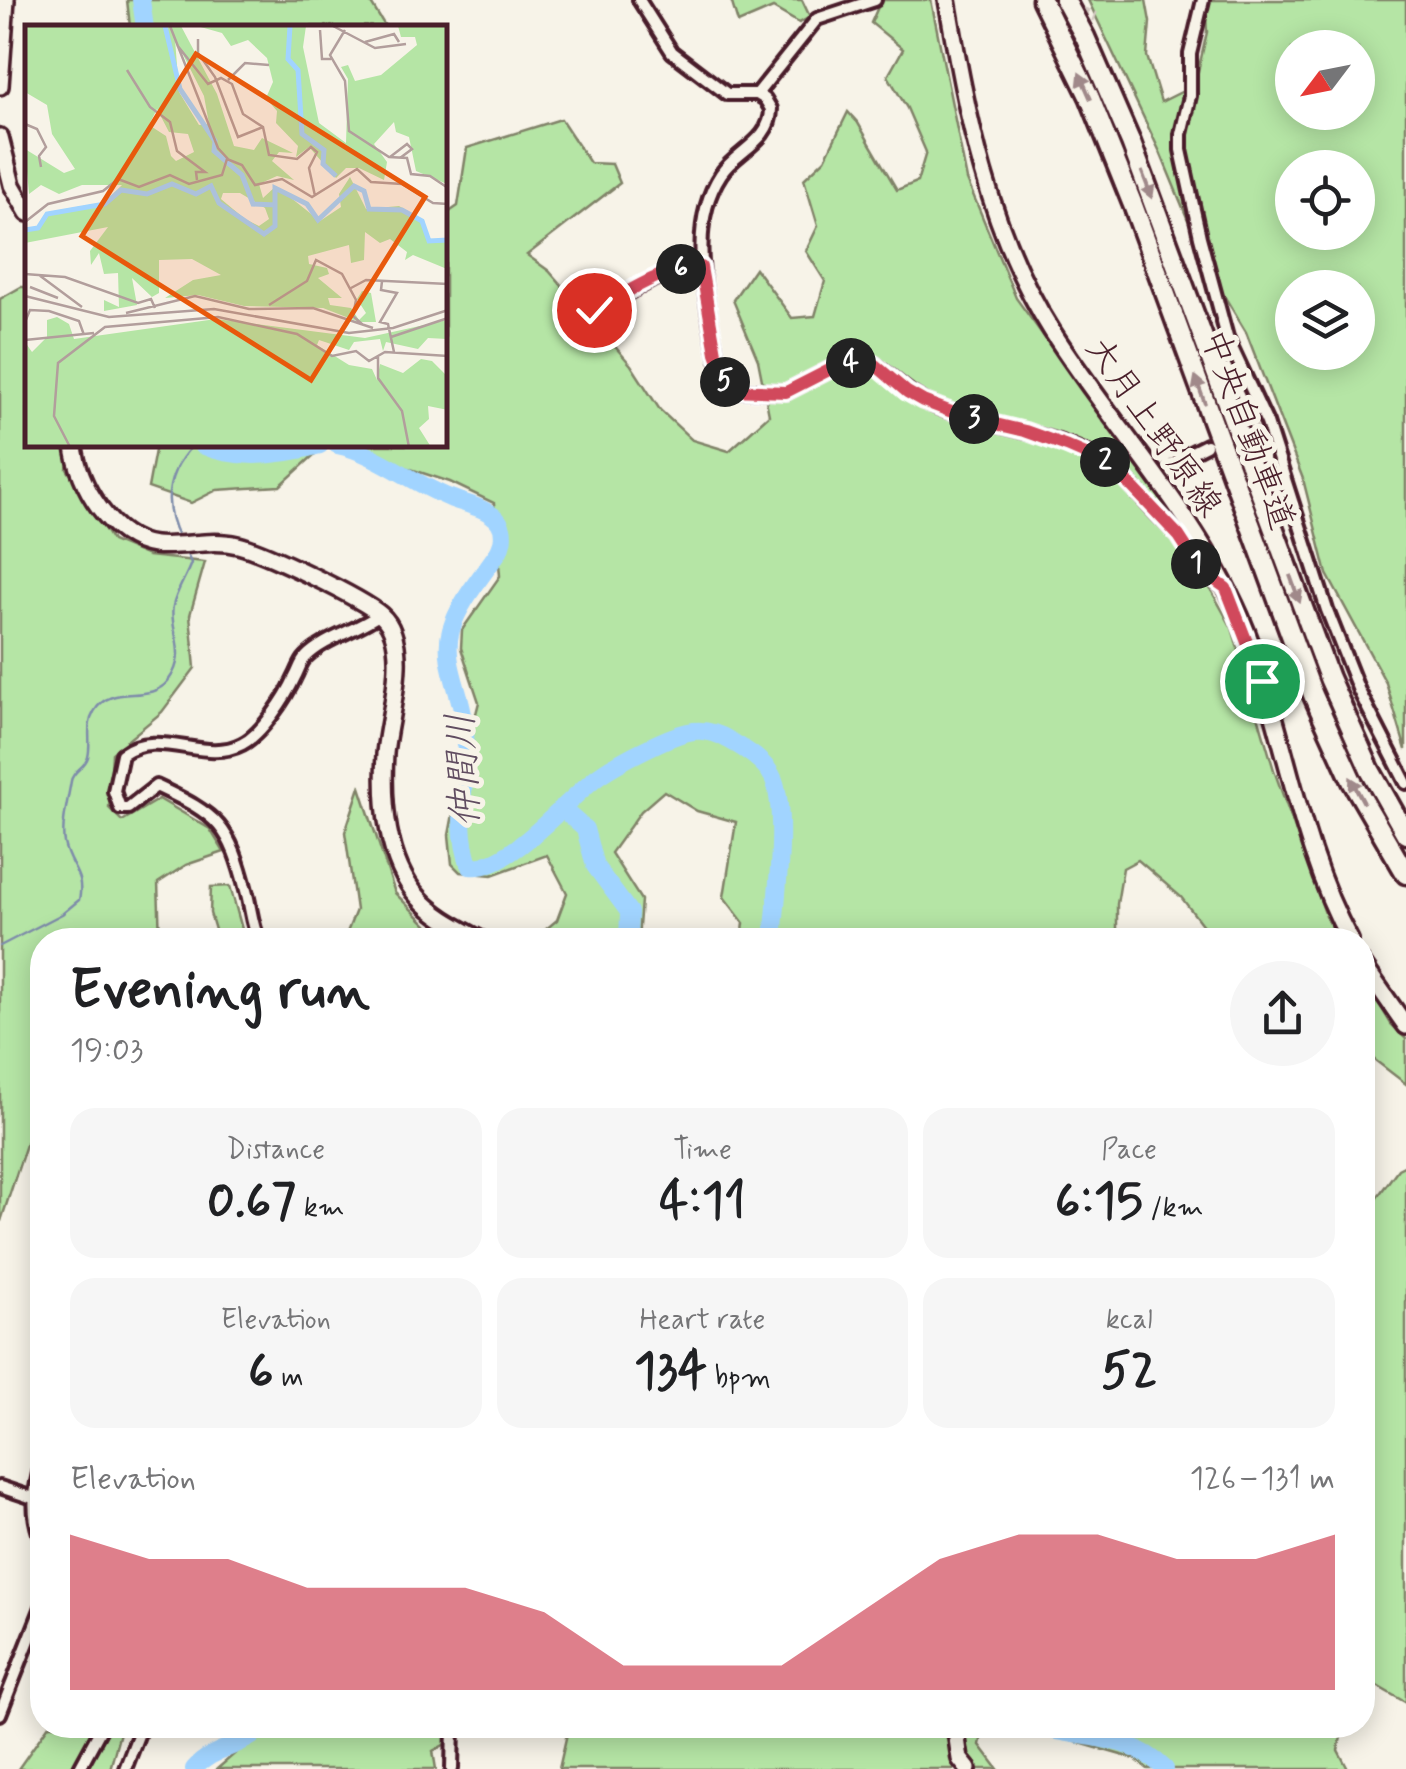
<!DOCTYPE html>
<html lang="en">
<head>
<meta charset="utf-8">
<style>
  :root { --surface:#fff; --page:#f6f6f6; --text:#202124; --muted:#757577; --accent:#d1495b }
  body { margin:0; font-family:Mynerve,"Klee One",sans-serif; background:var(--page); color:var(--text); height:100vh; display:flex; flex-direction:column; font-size:38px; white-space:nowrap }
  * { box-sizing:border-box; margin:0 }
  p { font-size:32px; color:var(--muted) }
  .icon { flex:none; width:55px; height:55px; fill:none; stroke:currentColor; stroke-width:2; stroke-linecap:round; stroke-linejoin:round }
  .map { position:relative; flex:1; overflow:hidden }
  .drawer { position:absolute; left:30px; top:928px; width:1345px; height:810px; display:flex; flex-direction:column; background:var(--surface); border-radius:40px; box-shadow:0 5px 25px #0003 }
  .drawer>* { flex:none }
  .needle { width:65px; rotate:238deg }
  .tools { position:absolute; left:1275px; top:30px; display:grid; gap:20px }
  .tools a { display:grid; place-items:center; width:100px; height:100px; border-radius:50%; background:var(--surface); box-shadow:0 5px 25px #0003; font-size:50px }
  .pin { position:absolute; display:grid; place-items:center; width:85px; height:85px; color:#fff; margin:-42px; border:5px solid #fff; border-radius:50%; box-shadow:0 2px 10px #0007 }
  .km { position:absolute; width:50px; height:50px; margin:-25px; border-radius:50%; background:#222; color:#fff; font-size:28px; line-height:50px; text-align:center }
  .round { display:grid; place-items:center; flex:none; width:105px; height:105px; border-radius:52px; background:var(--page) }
  .head { display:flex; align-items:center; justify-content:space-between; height:170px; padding:0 40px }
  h1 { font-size:55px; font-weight:700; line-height:75px }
  .figures { display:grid; grid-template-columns:repeat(3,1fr); gap:15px; height:170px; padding:10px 40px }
  .figures div { display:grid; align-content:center; border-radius:25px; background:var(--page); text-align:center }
  .figures b { font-size:50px; font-weight:700 }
  .figures small { font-size:28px; font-weight:400 }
  .figures p { font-size:28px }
  .chart { height:280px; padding:20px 40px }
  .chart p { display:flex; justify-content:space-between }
  .chart svg { width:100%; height:180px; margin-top:10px; fill:var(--accent); opacity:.7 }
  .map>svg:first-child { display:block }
  .green { fill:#b5e5a5; stroke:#808268; stroke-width:2.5; fill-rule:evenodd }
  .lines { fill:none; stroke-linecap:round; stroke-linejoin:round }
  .stream { stroke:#7e8caa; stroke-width:2.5 }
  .river { stroke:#a1d4ff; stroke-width:18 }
  .minor-tunnel { stroke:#d4c9c2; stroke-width:10; stroke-dasharray:10 5; stroke-linecap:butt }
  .minor-casing { stroke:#4a1f2b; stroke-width:18 }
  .primary-casing { stroke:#4a1f2b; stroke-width:22 }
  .motorway-casing { stroke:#4a1f2b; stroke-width:25 }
  .minor { stroke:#f7f3e8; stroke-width:10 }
  .primary { stroke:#f7f3e8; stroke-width:15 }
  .motorway { stroke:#f7f3e8; stroke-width:18 }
  .oneway { fill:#a0898a }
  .route-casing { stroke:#fff; stroke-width:20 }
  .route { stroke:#d1495b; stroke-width:12 }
  .labels { text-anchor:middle; stroke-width:10; stroke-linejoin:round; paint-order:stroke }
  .street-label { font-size:35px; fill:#4a1f2b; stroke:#f7f3e8 }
  .water-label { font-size:38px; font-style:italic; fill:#604c60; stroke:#f7f3e8 }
  .inset-river { fill:none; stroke:#a1d4ff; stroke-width:5 }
  .inset-road { fill:none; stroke:#b29e9c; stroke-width:2.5 }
  .view { fill:#e8590c; fill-opacity:0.15; stroke:#e8590c; stroke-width:5 }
  .inset-edge { fill:none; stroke:#4a1f2b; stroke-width:5 }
</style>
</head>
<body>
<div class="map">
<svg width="1406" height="1769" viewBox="0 0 1406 1769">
  <rect width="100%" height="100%" fill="#f7f3e8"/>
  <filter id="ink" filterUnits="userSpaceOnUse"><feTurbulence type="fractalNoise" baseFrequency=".01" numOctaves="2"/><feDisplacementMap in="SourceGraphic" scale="20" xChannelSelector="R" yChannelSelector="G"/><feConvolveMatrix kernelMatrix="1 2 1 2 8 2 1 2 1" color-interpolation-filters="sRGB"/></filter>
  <g filter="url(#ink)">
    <g class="green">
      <polygon points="127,0 369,0 385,26 130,27"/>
      <polygon points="731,0 802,0 810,17 799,23 773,8 738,23"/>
      <polygon points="881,0 931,0 967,180 1016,298 1160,498 1232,628 1274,770 1327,919 1340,940 1214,940 1181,897 1138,860 1123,868 1117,904 1117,940 742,940 744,923 724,897 736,822 697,811 664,791 641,811 611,853 641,900 638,940 533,940 557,920 567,893 547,855 492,875 460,872 452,864 449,835 461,772 479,702 461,648 462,630 500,576 494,503 450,482 362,453 355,445 445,445 445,215 458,206 467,148 561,119 590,163 612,164 620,183 527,255 549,271 631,365 660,410 692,440 729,451 769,415 758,360 733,300 755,268 792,318 815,316 825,281 806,251 818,226 804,179 825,159 848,112 858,123 897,190 917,182 926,152 907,108 888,76 903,49 871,23"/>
      <path d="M 1088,0 L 1146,0 L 1150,22 L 1147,56 L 1161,102 L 1195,85 L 1207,32 L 1205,0 L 1406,0 L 1406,750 L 1386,683 L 1327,574 L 1303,479 L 1246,332 L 1209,271 L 1160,152 ZM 1292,48 L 1358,48 L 1358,112 L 1292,112 ZM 1292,168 L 1358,168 L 1358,232 L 1292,232 ZM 1292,288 L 1358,288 L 1358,352 L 1292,352 Z"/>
      <polygon points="21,287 28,287 28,445 70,445 67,469 112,541 148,556 205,562 190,615 195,668 162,712 112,753 109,808 122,821 159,799 210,829 224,852 186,865 158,883 160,940 42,940 42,1118 33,1123 0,1224 0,299"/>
      <polygon points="156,445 325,445 280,486 217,490 191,503 148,488"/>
      <polygon points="360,787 395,893 442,940 344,940 356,910 345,832"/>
      <polygon points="230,886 245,940 218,940 210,913 211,887"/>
      <polygon points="1363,977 1391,1024 1406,1039 1406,1084 1363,1051"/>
      <polygon points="1406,1165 1406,1702 1405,1702 1363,1678 1362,1218 1398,1169"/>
      <polygon points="49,1725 122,1725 110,1769 18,1769"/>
      <polygon points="268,1725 480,1725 433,1751 436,1769 217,1769"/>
      <polygon points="569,1725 984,1725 980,1745 998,1769 559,1769"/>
      <polygon points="1017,1725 1344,1725 1338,1750 1348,1769 1148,1769 1135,1759"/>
    </g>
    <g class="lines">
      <g class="stream">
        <path d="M 179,538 C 162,504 166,473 193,445"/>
        <path d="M 0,946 L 62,914 L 79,900 C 85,873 69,868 64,843 C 61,826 68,799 71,781 C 73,770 85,768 88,757 C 92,741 85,727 94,712 C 110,682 149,705 168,681 C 190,653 168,629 173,606 C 176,592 186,577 191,563 L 185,550"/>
      </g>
      <g class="river">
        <polyline points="141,0 145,28"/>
        <path d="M 202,445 C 238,461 283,455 320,445"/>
        <path d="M 337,445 C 378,453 411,483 450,498 C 465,504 489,508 499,522 C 505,531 503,542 499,551 C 483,575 459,602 451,630 C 442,660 461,692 464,721 C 471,769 452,820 470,866 C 508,872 567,799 598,776 C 616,763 637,753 658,743 C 684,731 703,724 729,740 C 745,749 767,762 774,780 C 787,815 776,901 773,940"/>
        <polyline points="561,808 585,829 595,866 629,912 628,940"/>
        <path d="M 1033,1725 C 1078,1740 1129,1732 1165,1769"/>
        <path d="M 194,1769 C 210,1750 232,1749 252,1736 L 254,1725"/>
      </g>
      <g class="minor-tunnel">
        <polyline points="1051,0 1096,17"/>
        <polyline points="1206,445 1257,425"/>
        <polyline points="1147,481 1182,457"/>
      </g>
      <g class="minor-casing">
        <g id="minor">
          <path d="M 639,0 L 672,52 L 727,94 L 757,94 L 765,99 L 771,109 C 771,141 736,151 721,174 C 690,221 703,280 712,332 C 716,351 719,375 731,390 L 786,392 L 837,366 L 874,364 C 896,379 911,397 937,407 C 992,429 1056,431 1106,463 C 1127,477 1138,495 1155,512 C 1164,522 1175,530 1182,540 C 1195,559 1203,573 1222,586"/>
          <polyline points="1203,0 1190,54 1190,96 1181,134 1181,150 1200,237 1227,337 1267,423 1327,610 1359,691 1406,783"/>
          <polyline points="757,94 817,19 875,0"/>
          <path d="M 578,311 C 622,308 656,265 701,267"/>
          <polyline points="1182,457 1206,445"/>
          <path d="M 259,940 C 252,926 251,909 247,894 C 229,825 220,816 156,786 L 128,808 L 120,808 L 114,791 L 122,754 C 159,727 204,764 242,744 C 262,734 286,697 295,677 C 299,670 300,663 306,657 C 325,638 358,630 380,614"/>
          <path d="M 42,1462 C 34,1490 30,1513 42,1541"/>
          <polyline points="0,1487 33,1498"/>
          <polyline points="0,1714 42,1607"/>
          <polyline points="79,1769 103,1725"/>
          <polyline points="125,1769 142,1725"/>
          <polyline points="452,1769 453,1725"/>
        </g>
      </g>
      <g class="primary-casing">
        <g id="primary">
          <path d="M 947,0 C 967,116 988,230 1052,331 C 1113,427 1194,511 1240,616 C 1285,721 1295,839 1350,940"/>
          <polyline points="0,86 6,0"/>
          <polyline points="0,137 12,185 28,213"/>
          <path d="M 74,445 C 77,484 112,540 154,545 C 182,548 210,538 238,545 C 265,552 360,597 381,615 C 413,643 388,716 385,754 C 382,800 386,862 419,898 C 436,917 459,928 481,940"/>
          <polyline points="1362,963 1406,1026"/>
          <polyline points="955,1725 960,1759 968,1769"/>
        </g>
      </g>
      <g class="motorway-casing">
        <g id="motorway">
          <polyline points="1042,0 1090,98 1133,205 1313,695 1353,783 1406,874"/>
          <polyline points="1065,0 1085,37 1131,143 1329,678 1370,770 1406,834"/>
        </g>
      </g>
      <use href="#minor" class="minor"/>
      <use href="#primary" class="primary"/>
      <use href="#motorway" class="motorway"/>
    </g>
    <defs><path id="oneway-solid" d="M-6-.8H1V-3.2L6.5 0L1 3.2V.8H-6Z" transform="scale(2.5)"/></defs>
    <g class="oneway">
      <use href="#oneway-solid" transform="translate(1085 86) rotate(-114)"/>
      <use href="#oneway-solid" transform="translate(1147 185) rotate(69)"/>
      <use href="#oneway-solid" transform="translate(1200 390) rotate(-110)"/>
      <use href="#oneway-solid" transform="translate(1295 589) rotate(70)"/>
      <use href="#oneway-solid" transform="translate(1357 790) rotate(-118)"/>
    </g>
  </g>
  <g class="lines" filter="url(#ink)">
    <g class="route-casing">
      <path id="route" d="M 594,310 C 626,294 665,265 701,267 L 716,353 L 730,390 L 786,392 L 837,366 L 874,364 L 907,392 L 923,401 L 962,416 L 1025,431 L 1067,446 L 1104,462 L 1120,474 L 1179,536 L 1201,570 L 1226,588 L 1262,681"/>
    </g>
    <use href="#route" class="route"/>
  </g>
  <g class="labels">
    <g class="street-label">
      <text transform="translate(1155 426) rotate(55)" y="12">大月上野原線</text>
      <text transform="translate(1249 429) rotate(70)" y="12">中央自動車道</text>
    </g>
    <g class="water-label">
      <text transform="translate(462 770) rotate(-93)" y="13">仲間川</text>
    </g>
  </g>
  <g transform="translate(25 25)">
    <rect width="422" height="422" fill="#f7f3e8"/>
    <path d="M 0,1 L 156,1 L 192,69 L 209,121 L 229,125 L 237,113 L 268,128 L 254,127 L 247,136 L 269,155 L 252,151 L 234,159 L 238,173 L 251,161 L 295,196 L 316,182 L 314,169 L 325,152 L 341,184 L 374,181 L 399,195 L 403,217 L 422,216 L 422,244 L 388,230 L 380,235 L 382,227 L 365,214 L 355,218 L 340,207 L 339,235 L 326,238 L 324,220 L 283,231 L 284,239 L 302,243 L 304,249 L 293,253 L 317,273 L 303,273 L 305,280 L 326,283 L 334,295 L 341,288 L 332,274 L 337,266 L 346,268 L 351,297 L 334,297 L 298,283 L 219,281 L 173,270 L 140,273 L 168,255 L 196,250 L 167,234 L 134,235 L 134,268 L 127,272 L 107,253 L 112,280 L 79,286 L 79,275 L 94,282 L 93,248 L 79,249 L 74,228 L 66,240 L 65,226 L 83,202 L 0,218 L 0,202 L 12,202 L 23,187 L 80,177 L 97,160 L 57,160 L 34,169 L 16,160 L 4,169 L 0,124 L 39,148 L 50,144 L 27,109 L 22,80 L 0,67 ZM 150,14 L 179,71 L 184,99 L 174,100 L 154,67 ZM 132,84 L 144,107 L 163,109 L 169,127 L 151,136 L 146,131 L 141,111 L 124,100 ZM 198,168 L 215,168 L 240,183 L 244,194 L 234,201 L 220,194 L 196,174 ZM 172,1 L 281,1 L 278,22 L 294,98 L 321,118 L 323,54 L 316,42 L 323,40 L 330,56 L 356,50 L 392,20 L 390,12 L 376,12 L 373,1 L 422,1 L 422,159 L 391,146 L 384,112 L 371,107 L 369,97 L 349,119 L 362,137 L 359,155 L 334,143 L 321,143 L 311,153 L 284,122 L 271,132 L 273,121 L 251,98 L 252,86 L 241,73 L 248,57 L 242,33 L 223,15 L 206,21 L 197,8 ZM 32,292 L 44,299 L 49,314 L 191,294 L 340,313 L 422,295 L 422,314 L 403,313 L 393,324 L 361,317 L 358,326 L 355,314 L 329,317 L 324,325 L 294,315 L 292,320 L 324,340 L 347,344 L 352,355 L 355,339 L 378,348 L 396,334 L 407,336 L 422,351 L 423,385 L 403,381 L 404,394 L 394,403 L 406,422 L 0,422 L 0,317 L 7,327 L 22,312 L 22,295 Z" fill="#b5e5a5" fill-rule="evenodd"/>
    <path class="inset-river" d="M 140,1 L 155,64 L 190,116 L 189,126 L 217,150 L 228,179 L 250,180M 265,1 L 263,34 L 273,45 L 277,109 L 299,125 L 298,139 L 311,151M 0,205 L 13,203 L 22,189 L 80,179 L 96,165 L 122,169 L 147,159 L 171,169 L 186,161 L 194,178 L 239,209 L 250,201 L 250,163 L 282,179 L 293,195 L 329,161 L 339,166 L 344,184 L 377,185 L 397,196 L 404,216 L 423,215"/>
    <path class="inset-road" d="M 145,1 L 193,123 L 203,134M 308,1 L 350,23 L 381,19M 295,5 L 297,34 L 306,34M 320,5 L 305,30 L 320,56 L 324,106 L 364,132 L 382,133 L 386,149 L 405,151 L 423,163M 173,14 L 173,28 L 190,52 L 213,112 L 238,102M 340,17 L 369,9 L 374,17M 152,20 L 183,59 L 196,53 L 207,59 L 218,89 L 238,102 L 244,130 L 272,134 L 286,122 L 292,127 L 284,143 L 290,171M 102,45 L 125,82 L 145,97 L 152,126 L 180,147 L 171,147 L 172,155M 203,55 L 220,38 L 244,40M 0,99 L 12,104 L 21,122 L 14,131 L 16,142M 365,132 L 382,119 L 387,124 L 375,133M 0,197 L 23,179 L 78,166 L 93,154 L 114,162 L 145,150 L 164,159 L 197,150 L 202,134 L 217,140 L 230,160 L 257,154 L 287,172 L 332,144 L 346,157 L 377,159 L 408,178 L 423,179M 0,249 L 40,252 L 113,278 L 126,274 L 130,283M 14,250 L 57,282M 357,256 L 356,265 L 372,268 L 355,297 L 363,299 L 369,327M 5,262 L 33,273M 326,263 L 341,255 L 423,259M 0,271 L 84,292 L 189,284 L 324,308 L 368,303 L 423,285M 244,280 L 282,256 L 291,235 L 317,249 L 331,275 L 328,291 L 338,300M 101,288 L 170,271 L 224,284 L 288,283 L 348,303M 0,297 L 5,285 L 24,286 L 54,296 L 59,310M 366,312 L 423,293M 0,315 L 69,308M 353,332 L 353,353 L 377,386 L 384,422M 45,422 L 29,391 L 33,338 L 80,302 L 193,292 L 272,309 L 307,331 L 331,326 L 344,336 L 360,327 L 423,331"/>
    <path class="view" d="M 171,29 L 400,172 L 286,355 L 57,211 Z"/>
    <rect width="422" height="422" class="inset-edge"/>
  </g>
</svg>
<div class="tools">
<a><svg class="needle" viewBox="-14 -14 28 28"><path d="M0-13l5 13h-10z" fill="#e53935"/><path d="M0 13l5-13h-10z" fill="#757577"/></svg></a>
<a><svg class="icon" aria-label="locate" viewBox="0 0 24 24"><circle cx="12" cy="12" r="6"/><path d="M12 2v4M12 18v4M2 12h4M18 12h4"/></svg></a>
<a><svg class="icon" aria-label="layers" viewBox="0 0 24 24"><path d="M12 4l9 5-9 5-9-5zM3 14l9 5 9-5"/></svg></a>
</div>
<div class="pin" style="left:1262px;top:681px;background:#1e9e55"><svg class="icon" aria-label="arrive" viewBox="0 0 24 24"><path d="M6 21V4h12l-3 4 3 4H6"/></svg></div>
<div class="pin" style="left:594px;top:310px;background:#d93025"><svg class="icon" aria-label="check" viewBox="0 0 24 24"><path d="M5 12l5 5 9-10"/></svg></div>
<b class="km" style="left:1196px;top:564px">1</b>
<b class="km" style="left:1105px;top:462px">2</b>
<b class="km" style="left:974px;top:419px">3</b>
<b class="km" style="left:851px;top:363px">4</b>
<b class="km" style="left:725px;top:382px">5</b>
<b class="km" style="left:681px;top:269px">6</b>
<section class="drawer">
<div class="head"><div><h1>Evening run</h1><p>19:03</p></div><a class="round"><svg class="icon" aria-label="share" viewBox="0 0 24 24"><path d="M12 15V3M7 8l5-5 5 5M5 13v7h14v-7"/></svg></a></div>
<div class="figures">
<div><p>Distance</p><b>0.67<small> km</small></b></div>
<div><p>Time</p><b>4:11</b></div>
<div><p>Pace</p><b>6:15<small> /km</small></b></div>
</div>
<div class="figures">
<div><p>Elevation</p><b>6<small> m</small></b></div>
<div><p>Heart rate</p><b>134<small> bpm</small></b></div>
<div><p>kcal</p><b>52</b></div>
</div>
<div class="chart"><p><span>Elevation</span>126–131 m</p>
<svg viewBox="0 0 160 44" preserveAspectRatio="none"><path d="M0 44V6L10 12L20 12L30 19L40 19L50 19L60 25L70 38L80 38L90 38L100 25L110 12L120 6L130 6L140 12L150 12L160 6V44z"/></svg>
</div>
</section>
</div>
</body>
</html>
